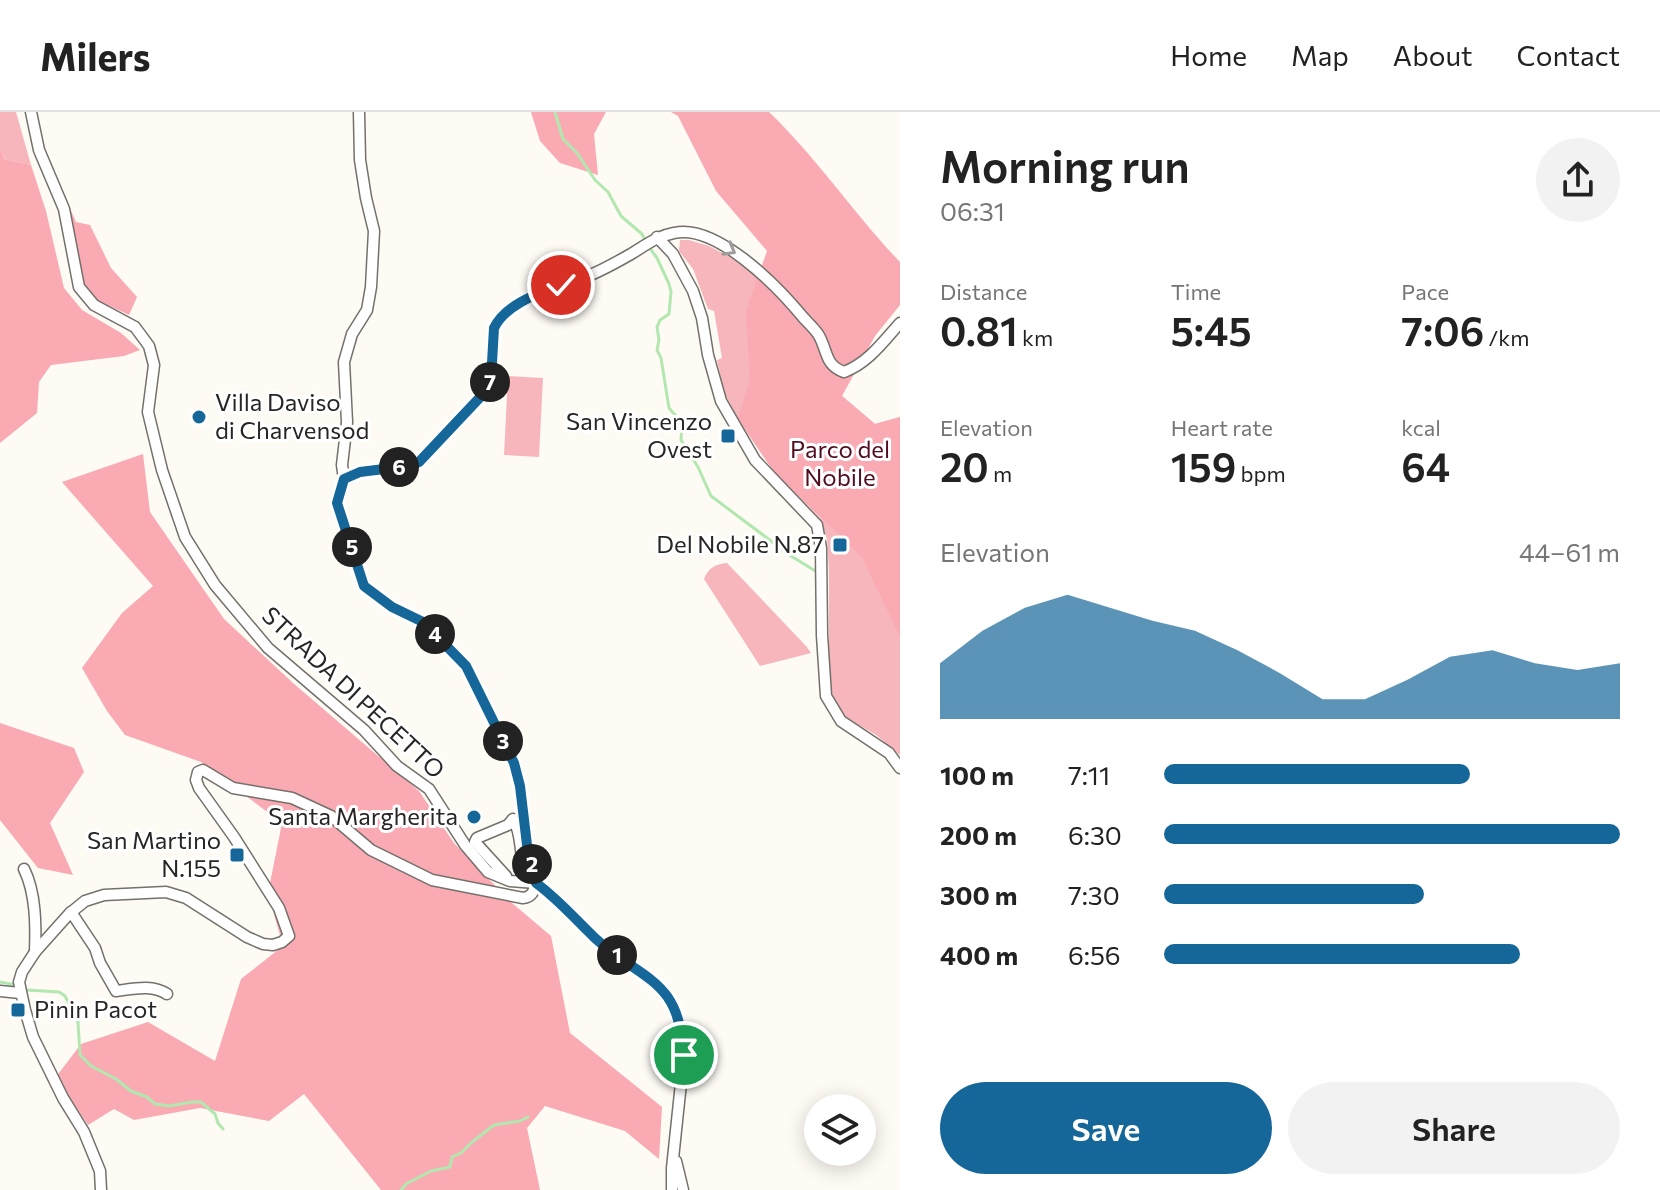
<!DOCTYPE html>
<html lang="en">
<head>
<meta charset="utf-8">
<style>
  :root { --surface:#fff; --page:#f2f2f2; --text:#222; --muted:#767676; --line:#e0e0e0; --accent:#166799 }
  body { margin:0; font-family:Commissioner,sans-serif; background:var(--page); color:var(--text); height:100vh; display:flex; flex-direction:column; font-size:30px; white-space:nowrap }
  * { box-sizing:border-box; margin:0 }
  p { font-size:26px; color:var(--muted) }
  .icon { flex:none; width:44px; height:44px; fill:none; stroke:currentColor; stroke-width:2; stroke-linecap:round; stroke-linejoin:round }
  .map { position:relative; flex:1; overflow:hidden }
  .sheet { display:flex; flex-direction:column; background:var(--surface); width:760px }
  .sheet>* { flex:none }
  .fabs { position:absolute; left:804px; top:982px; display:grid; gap:16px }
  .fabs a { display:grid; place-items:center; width:72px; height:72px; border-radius:50%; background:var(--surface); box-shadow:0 4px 20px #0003; font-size:40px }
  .pin { position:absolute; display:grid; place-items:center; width:68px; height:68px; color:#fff; margin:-34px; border:4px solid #fff; border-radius:50%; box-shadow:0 2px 8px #0007 }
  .km { position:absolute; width:40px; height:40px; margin:-20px; border-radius:50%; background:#222; color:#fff; font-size:22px; line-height:40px; text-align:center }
  .round { display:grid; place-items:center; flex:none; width:84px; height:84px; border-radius:42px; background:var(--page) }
  .headline { display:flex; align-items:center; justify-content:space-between; height:136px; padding:0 40px }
  h1 { font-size:44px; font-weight:600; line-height:60px }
  .figures { display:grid; grid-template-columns:repeat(3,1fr); gap:12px; height:136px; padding:8px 40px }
  .figures div { display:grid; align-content:center }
  .figures b { font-size:40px; font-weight:600 }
  .figures small { font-size:22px; font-weight:400 }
  .figures p { font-size:22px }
  .chart { height:224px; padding:16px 40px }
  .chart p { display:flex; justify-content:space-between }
  .chart svg { width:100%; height:144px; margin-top:8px; fill:var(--accent); opacity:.7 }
  .primary-button { display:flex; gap:16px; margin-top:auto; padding:16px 40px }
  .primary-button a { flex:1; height:92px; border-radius:48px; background:var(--accent); color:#fff; font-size:32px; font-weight:600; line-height:92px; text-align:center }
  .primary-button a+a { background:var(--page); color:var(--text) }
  ul { padding:0 40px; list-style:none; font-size:26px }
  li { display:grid; grid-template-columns:128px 96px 1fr; align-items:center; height:60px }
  li i { height:20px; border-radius:10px; background:var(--accent) }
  header { display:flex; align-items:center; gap:48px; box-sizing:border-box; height:112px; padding:0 40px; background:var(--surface); border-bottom:2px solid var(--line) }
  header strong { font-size:38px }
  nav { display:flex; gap:44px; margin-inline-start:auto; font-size:28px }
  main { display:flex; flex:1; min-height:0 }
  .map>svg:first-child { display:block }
  .green { fill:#f7b5bc }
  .forest { fill:#faaab3 }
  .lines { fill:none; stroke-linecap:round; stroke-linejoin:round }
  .stream { stroke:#b2e8af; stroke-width:3 }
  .minor-casing { stroke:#74706b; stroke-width:13 }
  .minor { stroke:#fff; stroke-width:10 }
  .oneway { stroke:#9e9d9c }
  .route-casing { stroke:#fff; stroke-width:16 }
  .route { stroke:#166799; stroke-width:10 }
  .poi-dot { fill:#166799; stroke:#fff; stroke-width:3 }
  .labels { text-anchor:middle; stroke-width:6; stroke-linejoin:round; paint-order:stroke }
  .poi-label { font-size:24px; fill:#282624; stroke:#fff; text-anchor:end }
  .park-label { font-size:24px; fill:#510c1e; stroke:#fff }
  .street-label { font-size:24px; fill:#282624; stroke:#fff }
</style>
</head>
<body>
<header>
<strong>Milers</strong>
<nav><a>Home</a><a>Map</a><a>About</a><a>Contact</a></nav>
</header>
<main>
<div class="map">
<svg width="900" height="1078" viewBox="0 0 900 1078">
  <rect width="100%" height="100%" fill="#fefaf4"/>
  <g class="green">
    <polygon points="0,0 16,0 31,53 4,47 0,35"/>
    <polygon points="680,128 689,128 709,134 753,157 842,284 875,312 900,305 900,643 876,623 843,604 835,591 829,571 829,459 827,427 820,406 774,360 738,307 724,280 717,248 722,246 714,199 708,197 693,157 679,139"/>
    <polygon points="508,264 543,266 539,345 504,343"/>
    <path d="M 727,451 L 806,534 L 811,541 L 760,554 L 704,467 C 708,456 716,452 727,451 Z"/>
  </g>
  <g class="forest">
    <polygon points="531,0 606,0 594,22 598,63 560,51 540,29"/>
    <path d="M 671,0 L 769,0 C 817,46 854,102 900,150 L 900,193 L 875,224 L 842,284 L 875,312 L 900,305 L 900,525 L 862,445 L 774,360 L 738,307 L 750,268 L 746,199 L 767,139 L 716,79 L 678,4 Z"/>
    <polygon points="0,35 4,47 31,53 46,99 64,176 82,198 121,221 140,238 124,244 51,253 39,270 37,301 0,331"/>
    <polygon points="44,38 76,110 90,113 111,156 137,185 129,203 97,188 84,173"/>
    <polygon points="143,342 150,400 224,507 293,571 419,679 454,731 512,791 551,824 570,921 662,995 659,1047 625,1019 545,994 527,1016 540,1078 381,1078 304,982 269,1009 200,996 134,1008 114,997 88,1013 56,965 81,932 148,910 215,949 241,867 283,834 268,781 282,711 201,650 125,623 107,599 82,556 122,501 153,474 62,370"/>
    <polygon points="0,611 74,636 84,660 50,711 73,763 38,756 0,708"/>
  </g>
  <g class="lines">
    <g class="stream">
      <polyline points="555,0 563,27 577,41 595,68 608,80 621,104 642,122 645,128"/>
      <polyline points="649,135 657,146 669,172 671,180 669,202 660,208 657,215 659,228 657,238 661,246 669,296 682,311 681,328 698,355 711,384 791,444 817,460"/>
      <polyline points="0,870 16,873"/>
      <polyline points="23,876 27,878 59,880 65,884 78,910 80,943 91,954 116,967 131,979 147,985 155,992 169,994 192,990 201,990 215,1002 218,1011 223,1017"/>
      <polyline points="401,1078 406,1072 431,1059 450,1055 452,1045 461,1041 471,1031 494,1013 520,1009 528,1005"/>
    </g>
    <g class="minor-casing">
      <g id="minor">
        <polyline points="31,0 39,38 64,97 79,175 94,193 135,215 149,234 154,253 148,300 162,358 185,425 215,473 268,536 364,618 397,654 429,677 465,733 488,760 510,769 536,771"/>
        <polyline points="359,0 360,48 366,86 374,119 371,175 367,198 352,222 344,250 347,310 342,353 344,367 337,391 364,474 392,495 423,510 466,554 514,651 520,674 527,733 536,771"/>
        <polyline points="657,125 673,142 693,179 702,206 708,243 721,289 755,348 817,413 821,436 822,523 826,584 841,609 889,641 900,656"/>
        <path d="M 344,367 L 360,360 L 408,354 L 419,350 L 486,279 L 491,268 L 494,216 C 509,184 559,177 588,164 C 603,158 617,150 631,142 C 646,133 657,124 674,121 C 716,111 777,174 802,204 C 807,210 814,216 818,222 C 828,238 824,253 844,260 C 868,251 883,230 900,211"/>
        <path d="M 24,757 C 36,781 36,814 35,840"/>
        <path d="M 506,764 L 475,730 L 477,726 L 508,713 L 513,707 C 524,724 517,748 530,764 C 538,774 549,780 558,788 C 576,805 592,824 611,839 C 658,873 680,879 684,943 L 672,1056 L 672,1078"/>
        <path d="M 71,800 L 95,836 L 100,851 L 116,879 C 133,877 152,872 167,882"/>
        <polyline points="0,879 20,881"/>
        <polyline points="676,1049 683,1078"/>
        <path d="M 101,1078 L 100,1059 L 84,1020 L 63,986 L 33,925 L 25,898 L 19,870 L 22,860 L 35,840 L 69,802 L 85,789 L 104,783 L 166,780 L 186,786 L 247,825 L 263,832 L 273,833 L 282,830 L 289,824 L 279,796 L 234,725 L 199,676 L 196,668 L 198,660 L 203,658 L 233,676 L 292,686 L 331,704 L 371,738 L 432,768 L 523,786 C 533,785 534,778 536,771"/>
      </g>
    </g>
    <use href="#minor" class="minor"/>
  </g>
  <defs><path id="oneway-chevron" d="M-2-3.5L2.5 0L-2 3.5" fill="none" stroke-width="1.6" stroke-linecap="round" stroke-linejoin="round" transform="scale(2)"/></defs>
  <use class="oneway" href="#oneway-chevron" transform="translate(730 138) rotate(30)"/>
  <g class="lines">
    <g class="route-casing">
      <path id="route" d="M 561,173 C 537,182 506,192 494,216 L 491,268 L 486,279 L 419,350 L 408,354 L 360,360 L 344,367 L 337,391 L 364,474 L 392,495 L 423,510 L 466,554 L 514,651 L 520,674 L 527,733 L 536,771 C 558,787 575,807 595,826 C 643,870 679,865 684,943"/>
    </g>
    <use href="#route" class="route"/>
  </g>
  <g class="poi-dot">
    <circle cx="199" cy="305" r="8"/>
    <rect x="720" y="316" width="16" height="16" rx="4"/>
    <rect x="832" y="425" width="16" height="16" rx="4"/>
    <circle cx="474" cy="705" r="8"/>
    <rect x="229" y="735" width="16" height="16" rx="4"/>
    <rect x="10" y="890" width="16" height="16" rx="4"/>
  </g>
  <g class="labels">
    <g class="poi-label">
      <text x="215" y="299" text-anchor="start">Villa Daviso<tspan x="215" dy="28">di Charvensod</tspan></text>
      <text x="712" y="318">San Vincenzo<tspan x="712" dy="28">Ovest</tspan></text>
      <text x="824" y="441">Del Nobile N.87</text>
      <text x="458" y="713">Santa Margherita</text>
      <text x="221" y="737">San Martino<tspan x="221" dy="28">N.155</tspan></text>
      <text x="34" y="906" text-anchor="start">Pinin Pacot</text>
    </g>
    <g class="park-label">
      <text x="840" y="346">Parco del<tspan x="840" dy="28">Nobile</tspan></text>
    </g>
    <g class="street-label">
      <text transform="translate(353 581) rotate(43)" y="8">STRADA DI PECETTO</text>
    </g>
  </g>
</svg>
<div class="fabs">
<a><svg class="icon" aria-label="layers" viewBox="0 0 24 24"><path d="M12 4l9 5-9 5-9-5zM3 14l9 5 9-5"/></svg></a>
</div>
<div class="pin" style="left:684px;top:943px;background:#1e9e55"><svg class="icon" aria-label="arrive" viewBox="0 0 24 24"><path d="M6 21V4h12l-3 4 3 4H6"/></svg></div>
<div class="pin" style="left:561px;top:173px;background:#d93025"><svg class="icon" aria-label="check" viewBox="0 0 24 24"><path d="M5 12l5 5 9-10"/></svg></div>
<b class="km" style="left:617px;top:843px">1</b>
<b class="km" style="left:532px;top:752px">2</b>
<b class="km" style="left:503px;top:629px">3</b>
<b class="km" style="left:435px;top:522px">4</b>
<b class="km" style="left:352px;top:435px">5</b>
<b class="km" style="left:399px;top:355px">6</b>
<b class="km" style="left:490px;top:270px">7</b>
</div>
<section class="sheet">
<div class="headline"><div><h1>Morning run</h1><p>06:31</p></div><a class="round"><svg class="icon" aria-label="share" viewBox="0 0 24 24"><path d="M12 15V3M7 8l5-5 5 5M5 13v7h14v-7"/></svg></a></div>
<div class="figures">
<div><p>Distance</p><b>0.81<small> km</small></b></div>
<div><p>Time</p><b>5:45</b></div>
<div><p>Pace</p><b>7:06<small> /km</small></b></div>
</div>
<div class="figures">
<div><p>Elevation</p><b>20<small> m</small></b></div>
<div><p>Heart rate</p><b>159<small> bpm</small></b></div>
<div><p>kcal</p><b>64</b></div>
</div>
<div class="chart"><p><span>Elevation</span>44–61 m</p>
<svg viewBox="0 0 160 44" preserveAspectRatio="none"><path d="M0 44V27L10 17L20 10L30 6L40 10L50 14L60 17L70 23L80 30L90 38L100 38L110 32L120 25L130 23L140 27L150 29L160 27V44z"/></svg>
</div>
<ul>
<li><b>100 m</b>7:11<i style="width:67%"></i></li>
<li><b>200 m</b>6:30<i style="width:100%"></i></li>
<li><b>300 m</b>7:30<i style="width:57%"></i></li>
<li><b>400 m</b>6:56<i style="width:78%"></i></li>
</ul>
<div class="primary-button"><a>Save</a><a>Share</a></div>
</section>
</main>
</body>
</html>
